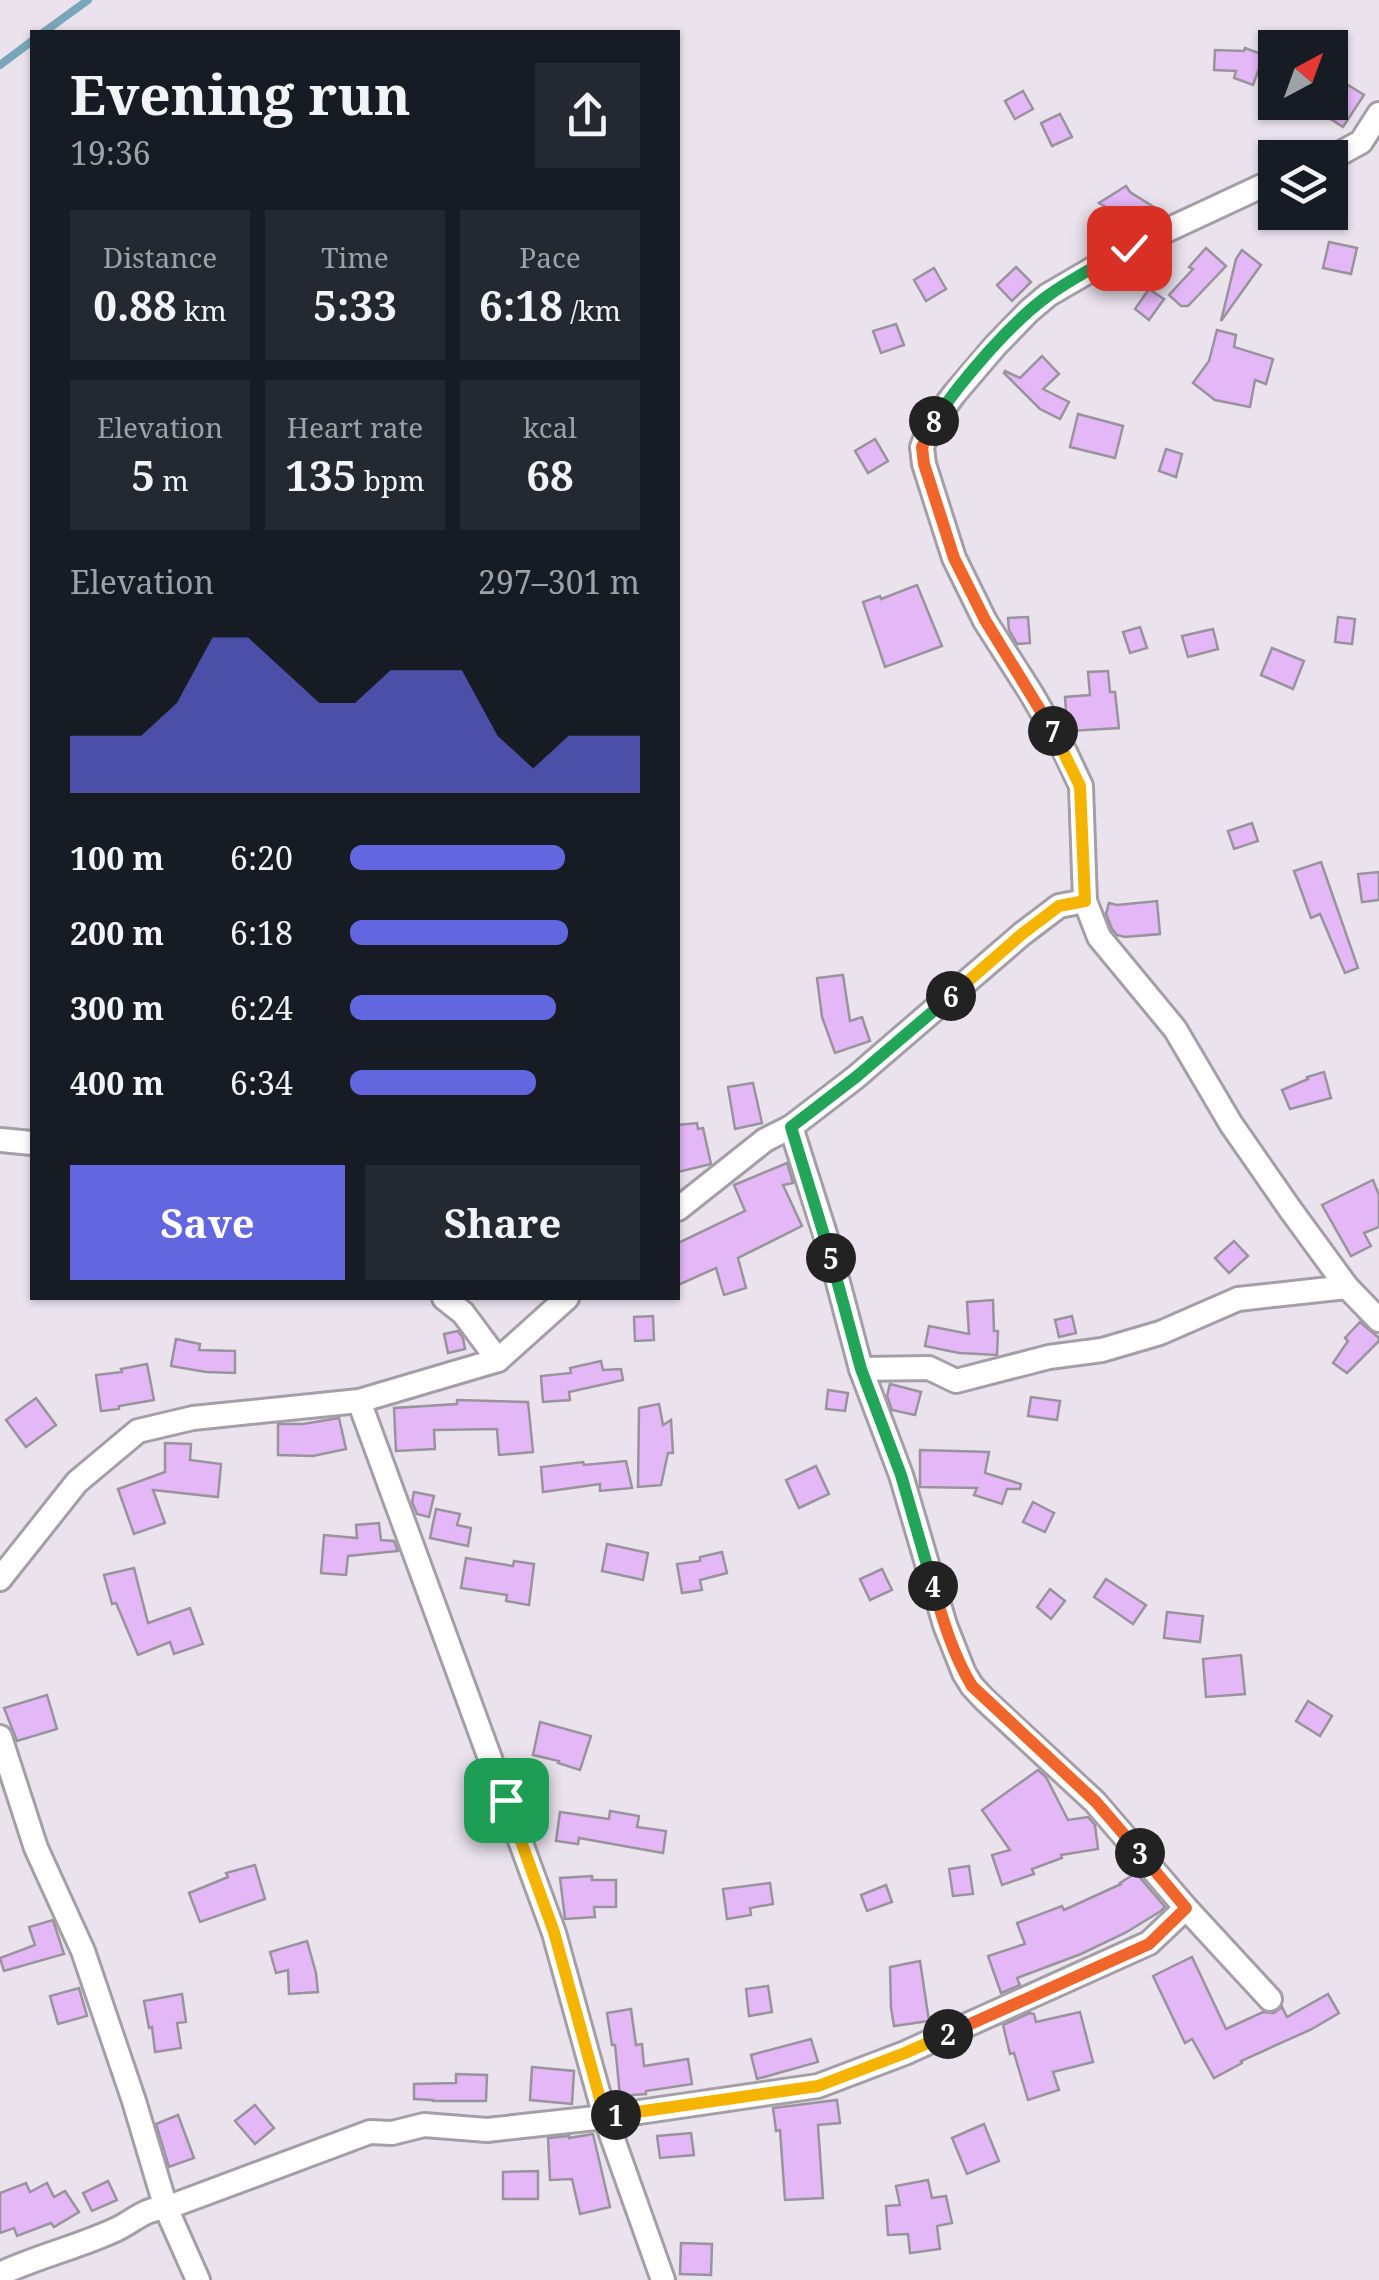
<!DOCTYPE html>
<html lang="en">
<head>
<meta charset="utf-8">
<style>
  :root { --surface:#171b24; --page:#242831; --text:#f1f3f6; --muted:#9ea1a6; --accent:#6266df }
  body { margin:0; font-family:"Noto Serif",serif; background:var(--page); color:var(--text); height:100vh; display:flex; flex-direction:column; font-size:38px; white-space:nowrap }
  * { box-sizing:border-box; margin:0 }
  p { font-size:32px; color:var(--muted) }
  .icon { flex:none; width:55px; height:55px; fill:none; stroke:currentColor; stroke-width:2; stroke-linecap:round; stroke-linejoin:round }
  .map { position:relative; flex:1; overflow:hidden }
  .details { position:absolute; left:30px; top:30px; width:650px; height:1270px; display:flex; flex-direction:column; background:var(--surface); border-radius:0px; box-shadow:0 2px 8px #0004 }
  .details>* { flex:none }
  .needle { width:65px; rotate:41deg }
  .tools { position:absolute; left:1258px; top:30px; display:grid; gap:20px }
  .tools a { display:grid; place-items:center; width:90px; height:90px; border-radius:0px; background:var(--surface); box-shadow:0 2px 8px #0004; font-size:50px }
  .pin { position:absolute; display:grid; place-items:center; width:85px; height:85px; color:#fff; margin:-42px; border-radius:20px; box-shadow:0 5px 15px #0006 }
  .km { position:absolute; width:50px; height:50px; margin:-25px; border-radius:50%; background:#222; color:#fff; font-size:28px; line-height:50px; text-align:center }
  .round { display:grid; place-items:center; flex:none; width:105px; height:105px; border-radius:0px; background:var(--page) }
  .summary { display:flex; align-items:center; justify-content:space-between; height:170px; padding:0 40px }
  h1 { font-size:55px; font-weight:700; line-height:75px }
  .stats { display:grid; grid-template-columns:repeat(3,1fr); gap:15px; height:170px; padding:10px 40px }
  .stats div { display:grid; align-content:center; border-radius:0px; background:var(--page); text-align:center }
  .stats b { font-size:42px; font-weight:700 }
  .stats small { font-size:28px; font-weight:400 }
  .stats p { font-size:28px }
  .chart { height:280px; padding:20px 40px }
  .chart p { display:flex; justify-content:space-between }
  .chart svg { width:100%; height:180px; margin-top:10px; fill:var(--accent); opacity:.7 }
  .primary-button { display:flex; gap:20px; margin-top:auto; padding:20px 40px }
  .primary-button a { flex:1; height:115px; border-radius:0px; background:var(--accent); color:#fff; font-size:40px; font-weight:700; line-height:115px; text-align:center }
  .primary-button a+a { background:var(--page); color:var(--text) }
  ul { padding:0 40px; list-style:none; font-size:32px }
  li { display:grid; grid-template-columns:160px 120px 1fr; align-items:center; height:75px }
  li i { height:25px; border-radius:12px; background:var(--accent) }
  .map>svg:first-child { display:block }
  .lines { fill:none; stroke-linecap:round; stroke-linejoin:round }
  .stream { stroke:#7aa6ba; stroke-width:8 }
  .building { fill:#e4b7f7; stroke:#99939c; stroke-width:2.5 }
  .minor-casing { stroke:#a49ea7; stroke-width:28 }
  .minor { stroke:#fff; stroke-width:22 }
  .split-1-casing { stroke:#fff; stroke-width:20 }
  .split-2-casing { stroke:#fff; stroke-width:20 }
  .split-3-casing { stroke:#fff; stroke-width:20 }
  .split-4-casing { stroke:#fff; stroke-width:20 }
  .split-5-casing { stroke:#fff; stroke-width:20 }
  .split-6-casing { stroke:#fff; stroke-width:20 }
  .split-7-casing { stroke:#fff; stroke-width:20 }
  .split-8-casing { stroke:#fff; stroke-width:20 }
  .split-9-casing { stroke:#fff; stroke-width:20 }
  .split-1 { stroke:#f5b400; stroke-width:12 }
  .split-2 { stroke:#f5b400; stroke-width:12 }
  .split-3 { stroke:#f0652b; stroke-width:12 }
  .split-4 { stroke:#f0652b; stroke-width:12 }
  .split-5 { stroke:#22a559; stroke-width:12 }
  .split-6 { stroke:#22a559; stroke-width:12 }
  .split-7 { stroke:#f5b400; stroke-width:12 }
  .split-8 { stroke:#f0652b; stroke-width:12 }
  .split-9 { stroke:#22a559; stroke-width:12 }
</style>
</head>
<body>
<div class="map">
<svg width="1379" height="2280" viewBox="0 0 1379 2280">
  <rect width="100%" height="100%" fill="#eae3ee"/>
  <g class="lines">
    <g class="stream">
      <polyline points="44,32 88,0"/>
      <polyline points="0,65 32,41"/>
    </g>
  </g>
  <g class="building">
    <polygon points="1245,48 1264,55 1253,85 1234,78 1236,71 1214,70 1215,50 1244,51"/>
    <polygon points="1340,80 1364,95 1343,127 1320,112 1326,102 1330,102 1330,96"/>
    <polygon points="1023,91 1033,109 1015,119 1005,101"/>
    <polygon points="1060,114 1072,137 1052,146 1041,123"/>
    <polygon points="1126,186 1130,192 1157,209 1148,223 1138,227 1099,203"/>
    <polygon points="1329,242 1357,248 1351,274 1323,268"/>
    <polygon points="1206,248 1226,266 1188,306 1181,306 1169,295 1193,269 1189,267"/>
    <polygon points="1242,250 1261,265 1221,321 1236,259"/>
    <polygon points="1016,267 1031,282 1012,301 997,285"/>
    <polygon points="934,268 946,289 926,301 914,280"/>
    <polygon points="1149,289 1164,299 1149,320 1135,309"/>
    <polygon points="896,324 904,345 881,353 873,331"/>
    <polygon points="1217,330 1236,335 1234,347 1273,359 1266,384 1255,380 1250,407 1215,400 1193,383 1209,361"/>
    <polygon points="1042,356 1059,374 1043,389 1069,402 1060,419 1040,409 1004,373 1005,371 1020,378"/>
    <polygon points="1078,414 1123,426 1115,458 1070,447"/>
    <polygon points="875,439 888,461 868,473 855,451"/>
    <polygon points="1166,449 1182,454 1176,477 1159,471"/>
    <polygon points="917,585 942,646 885,667 863,602 880,596 881,599"/>
    <polygon points="1028,617 1030,643 1017,644 1009,630 1008,618"/>
    <polygon points="1338,617 1355,619 1352,644 1335,642"/>
    <polygon points="1140,627 1147,648 1130,653 1123,632"/>
    <polygon points="1213,629 1218,649 1188,657 1182,636"/>
    <polygon points="1272,648 1304,661 1293,689 1261,675"/>
    <polygon points="1108,671 1110,692 1115,692 1119,728 1070,731 1067,726 1065,697 1090,695 1088,672"/>
    <polygon points="1252,823 1258,841 1234,849 1228,831"/>
    <polygon points="1321,862 1358,968 1345,973 1320,914 1311,918 1294,871"/>
    <polygon points="1379,872 1379,900 1362,902 1358,874"/>
    <polygon points="1157,901 1160,934 1125,937 1117,935 1112,929 1106,914 1109,903 1117,905"/>
    <polygon points="843,975 850,1021 862,1017 870,1041 835,1053 822,1017 817,978"/>
    <polygon points="1324,1072 1331,1098 1290,1109 1282,1090 1308,1079 1307,1077"/>
    <polygon points="753,1083 762,1123 735,1129 728,1087"/>
    <polygon points="697,1123 698,1129 703,1128 711,1164 678,1172 678,1125"/>
    <polygon points="787,1163 793,1183 783,1185 802,1226 738,1258 746,1288 724,1295 716,1268 678,1285 678,1243 745,1211 734,1185"/>
    <polygon points="1373,1180 1379,1195 1379,1227 1364,1233 1371,1246 1351,1256 1322,1205"/>
    <polygon points="1234,1241 1248,1256 1229,1273 1215,1258"/>
    <polygon points="993,1300 994,1331 998,1331 997,1355 959,1353 925,1346 929,1326 969,1334 967,1302"/>
    <polygon points="653,1316 654,1340 635,1341 634,1317"/>
    <polygon points="1072,1316 1076,1333 1059,1337 1055,1320"/>
    <polygon points="1360,1322 1379,1338 1379,1341 1347,1373 1333,1363 1348,1341 1345,1338"/>
    <polygon points="458,1331 463,1338 465,1349 448,1353 444,1334"/>
    <polygon points="176,1339 200,1344 199,1350 235,1351 235,1373 206,1372 171,1366"/>
    <polygon points="601,1361 603,1370 621,1369 623,1380 569,1392 570,1400 543,1402 541,1376 571,1373 570,1368"/>
    <polygon points="147,1364 154,1400 119,1406 119,1409 101,1411 96,1375 122,1372 121,1369"/>
    <polygon points="890,1384 921,1392 915,1415 892,1410 887,1396"/>
    <polygon points="828,1390 848,1393 845,1411 826,1409"/>
    <polygon points="1031,1397 1060,1401 1057,1420 1028,1416"/>
    <polygon points="36,1398 56,1425 26,1447 6,1420"/>
    <polygon points="457,1400 528,1402 533,1452 499,1455 497,1429 434,1430 435,1449 396,1451 394,1408 457,1404"/>
    <polygon points="659,1404 663,1425 671,1420 673,1453 668,1453 661,1485 638,1487 639,1408"/>
    <polygon points="339,1418 346,1449 313,1456 278,1455 278,1424 303,1424"/>
    <polygon points="165,1443 191,1444 190,1460 221,1464 218,1497 153,1490 165,1523 134,1534 118,1489 165,1472"/>
    <polygon points="920,1450 989,1452 985,1473 1021,1484 1020,1489 1007,1489 1002,1504 974,1495 977,1488 920,1487"/>
    <polygon points="626,1461 632,1488 600,1491 600,1484 543,1492 541,1467 583,1462 584,1465"/>
    <polygon points="816,1466 829,1494 799,1508 786,1480"/>
    <polygon points="414,1492 434,1496 429,1517 417,1514 412,1502"/>
    <polygon points="1033,1502 1054,1513 1045,1532 1023,1522"/>
    <polygon points="436,1509 460,1514 457,1525 471,1528 468,1546 430,1538"/>
    <polygon points="379,1523 381,1540 394,1541 398,1551 348,1556 346,1575 321,1573 324,1535 357,1538 356,1525"/>
    <polygon points="607,1544 648,1553 643,1580 602,1571"/>
    <polygon points="722,1552 727,1573 700,1580 702,1590 682,1593 677,1564 700,1561 700,1557"/>
    <polygon points="466,1558 513,1566 514,1561 534,1564 529,1605 506,1601 507,1595 461,1588"/>
    <polygon points="134,1568 148,1623 190,1608 203,1644 174,1654 170,1642 138,1655 116,1603 112,1604 104,1575"/>
    <polygon points="882,1569 892,1590 870,1600 860,1579"/>
    <polygon points="1106,1579 1146,1605 1133,1624 1094,1597"/>
    <polygon points="1050,1589 1065,1601 1051,1619 1037,1607"/>
    <polygon points="1167,1612 1203,1616 1200,1642 1164,1638"/>
    <polygon points="1241,1655 1245,1694 1206,1697 1203,1659"/>
    <polygon points="47,1695 57,1729 17,1741 4,1708"/>
    <polygon points="1308,1701 1332,1716 1320,1736 1296,1721"/>
    <polygon points="540,1722 591,1736 580,1770 558,1763 559,1761 533,1755"/>
    <polygon points="1038,1770 1046,1777 1068,1820 1088,1817 1095,1825 1098,1849 1061,1855 1062,1858 1032,1869 1034,1874 1002,1885 992,1855 1010,1850 982,1810"/>
    <polygon points="610,1811 639,1816 637,1827 666,1831 663,1853 579,1838 578,1844 556,1841 560,1812 609,1819"/>
    <polygon points="255,1865 265,1899 200,1922 189,1893 228,1877 226,1873"/>
    <polygon points="969,1866 973,1894 953,1896 949,1869"/>
    <polygon points="1136,1873 1165,1907 1161,1911 1125,1933 1081,1954 1017,1978 1020,1985 1001,1993 988,1956 1025,1944 1017,1923 1062,1906 1064,1910 1121,1884 1120,1883"/>
    <polygon points="592,1876 592,1880 616,1880 616,1907 594,1907 595,1917 565,1919 560,1878"/>
    <polygon points="770,1883 773,1904 750,1908 751,1915 727,1919 723,1889"/>
    <polygon points="886,1885 892,1902 867,1911 861,1895"/>
    <polygon points="53,1920 64,1954 4,1971 0,1958 35,1945 29,1927"/>
    <polygon points="307,1941 316,1973 318,1992 289,1994 288,1970 276,1973 270,1952"/>
    <polygon points="1192,1957 1226,2029 1263,2012 1274,2013 1282,2007 1287,2017 1328,1994 1339,2013 1312,2029 1241,2061 1242,2063 1214,2078 1192,2039 1185,2043 1153,1976"/>
    <polygon points="920,1961 929,2021 894,2026 891,2008 890,1967"/>
    <polygon points="768,1986 772,2012 749,2016 746,1989"/>
    <polygon points="79,1988 87,2016 58,2024 50,1996"/>
    <polygon points="182,1994 186,2022 177,2023 181,2048 155,2052 152,2027 149,2028 144,2001"/>
    <polygon points="631,2009 636,2045 642,2044 644,2066 688,2059 692,2084 646,2091 646,2094 620,2096 615,2045 612,2045 607,2013"/>
    <polygon points="1080,2012 1093,2062 1053,2072 1059,2090 1028,2100 1014,2053 1010,2054 1003,2025 1030,2013 1034,2014 1036,2022"/>
    <polygon points="811,2039 818,2062 757,2079 751,2055"/>
    <polygon points="532,2067 574,2071 572,2104 530,2100"/>
    <polygon points="456,2074 487,2075 486,2101 433,2101 433,2100 414,2099 414,2084 456,2083"/>
    <polygon points="837,2100 840,2123 818,2125 823,2198 785,2200 780,2130 776,2131 773,2108"/>
    <polygon points="255,2105 274,2128 255,2144 235,2121"/>
    <polygon points="178,2115 194,2158 169,2167 156,2124"/>
    <polygon points="984,2124 999,2161 967,2174 952,2138"/>
    <polygon points="691,2133 694,2155 660,2158 657,2136"/>
    <polygon points="593,2134 610,2207 580,2214 572,2179 550,2180 548,2138 569,2136 569,2138"/>
    <polygon points="538,2171 538,2199 503,2199 503,2172"/>
    <polygon points="928,2180 932,2198 946,2196 952,2223 937,2226 940,2249 910,2253 908,2234 888,2235 886,2206 900,2205 896,2186"/>
    <polygon points="108,2181 117,2200 92,2211 83,2193"/>
    <polygon points="26,2183 30,2192 47,2183 54,2197 65,2191 79,2212 54,2227 51,2223 17,2236 14,2228 0,2233 0,2193"/>
    <polygon points="681,2243 712,2244 711,2275 680,2274"/>
  </g>
  <g class="lines">
    <g class="minor-casing">
      <g id="minor">
        <polyline points="1330,159 1361,142 1379,114"/>
        <polyline points="1085,901 1099,937 1175,1029 1231,1124 1290,1209 1347,1287 1379,1320"/>
        <polyline points="791,1127 826,1237 861,1369 901,1475 945,1625 964,1673 972,1686 985,1700 1095,1802 1186,1908 1270,1999"/>
        <polyline points="0,1140 32,1143"/>
        <polyline points="678,1209 765,1140 791,1127 856,1077 1022,934 1059,906 1085,901 1081,786 1065,752 1031,693 985,621 954,558 924,464 922,447 928,432 937,417 955,393 996,345 1029,311 1048,295 1129,248 1275,180"/>
        <polyline points="444,1298 463,1313 498,1360"/>
        <polyline points="861,1369 929,1368 956,1381 1049,1357 1102,1350 1160,1333 1238,1299 1347,1287"/>
        <polyline points="359,1401 554,1933 605,2117 663,2280"/>
        <polyline points="0,1579 77,1482 138,1431 193,1418 359,1401 498,1360 567,1298"/>
        <polyline points="0,1737 36,1848 83,1951 134,2101 166,2208 198,2280"/>
        <path d="M 0,2274 C 38,2256 79,2247 117,2229 C 134,2221 145,2208 166,2208 L 370,2132 L 392,2133 L 424,2125 L 487,2130 L 605,2117 L 818,2086 L 905,2053 L 1149,1943 L 1186,1908"/>
      </g>
    </g>
    <use href="#minor" class="minor"/>
  </g>
  <g class="lines">
    <g class="split-1-casing">
      <polyline id="split-1" points="506,1800 554,1932 605,2117 616,2115"/>
    </g>
    <g class="split-2-casing">
      <polyline id="split-2" points="616,2115 818,2086 905,2053 948,2034"/>
    </g>
    <g class="split-3-casing">
      <polyline id="split-3" points="948,2034 1149,1944 1186,1908 1140,1853"/>
    </g>
    <g class="split-4-casing">
      <path id="split-4" d="M 933,1586 C 943,1620 953,1655 972,1686 L 1096,1802 L 1140,1853"/>
    </g>
    <g class="split-5-casing">
      <polyline id="split-5" points="831,1258 861,1369 901,1475 933,1586"/>
    </g>
    <g class="split-6-casing">
      <polyline id="split-6" points="831,1258 791,1127 856,1077 951,996"/>
    </g>
    <g class="split-7-casing">
      <polyline id="split-7" points="951,996 1022,934 1059,906 1085,901 1080,786 1053,731"/>
    </g>
    <g class="split-8-casing">
      <polyline id="split-8" points="934,421 922,447 924,464 954,558 985,620 1053,731"/>
    </g>
    <g class="split-9-casing">
      <path id="split-9" d="M 934,421 C 960,382 1011,322 1049,295 C 1074,277 1102,263 1129,248"/>
    </g>
    <use href="#split-1" class="split-1"/>
    <use href="#split-2" class="split-2"/>
    <use href="#split-3" class="split-3"/>
    <use href="#split-4" class="split-4"/>
    <use href="#split-5" class="split-5"/>
    <use href="#split-6" class="split-6"/>
    <use href="#split-7" class="split-7"/>
    <use href="#split-8" class="split-8"/>
    <use href="#split-9" class="split-9"/>
  </g>
</svg>
<div class="tools">
<a><svg class="needle" viewBox="-14 -14 28 28"><path d="M0-13l5 13h-10z" fill="#e53935"/><path d="M0 13l5-13h-10z" fill="#9ea1a6"/></svg></a>
<a><svg class="icon" aria-label="layers" viewBox="0 0 24 24"><path d="M12 4l9 5-9 5-9-5zM3 14l9 5 9-5"/></svg></a>
</div>
<div class="pin" style="left:506px;top:1800px;background:#1e9e55"><svg class="icon" aria-label="arrive" viewBox="0 0 24 24"><path d="M6 21V4h12l-3 4 3 4H6"/></svg></div>
<div class="pin" style="left:1129px;top:248px;background:#d93025"><svg class="icon" aria-label="check" viewBox="0 0 24 24"><path d="M5 12l5 5 9-10"/></svg></div>
<b class="km" style="left:616px;top:2115px">1</b>
<b class="km" style="left:948px;top:2034px">2</b>
<b class="km" style="left:1140px;top:1853px">3</b>
<b class="km" style="left:933px;top:1586px">4</b>
<b class="km" style="left:831px;top:1258px">5</b>
<b class="km" style="left:951px;top:996px">6</b>
<b class="km" style="left:1053px;top:731px">7</b>
<b class="km" style="left:934px;top:421px">8</b>
<section class="details">
<div class="summary"><div><h1>Evening run</h1><p>19:36</p></div><a class="round"><svg class="icon" aria-label="share" viewBox="0 0 24 24"><path d="M12 15V3M7 8l5-5 5 5M5 13v7h14v-7"/></svg></a></div>
<div class="stats">
<div><p>Distance</p><b>0.88<small> km</small></b></div>
<div><p>Time</p><b>5:33</b></div>
<div><p>Pace</p><b>6:18<small> /km</small></b></div>
</div>
<div class="stats">
<div><p>Elevation</p><b>5<small> m</small></b></div>
<div><p>Heart rate</p><b>135<small> bpm</small></b></div>
<div><p>kcal</p><b>68</b></div>
</div>
<div class="chart"><p><span>Elevation</span>297–301 m</p>
<svg viewBox="0 0 160 44" preserveAspectRatio="none"><path d="M0 44V30L10 30L20 30L30 22L40 6L50 6L60 14L70 22L80 22L90 14L100 14L110 14L120 30L130 38L140 30L150 30L160 30V44z"/></svg>
</div>
<ul>
<li><b>100 m</b>6:20<i style="width:74%"></i></li>
<li><b>200 m</b>6:18<i style="width:75%"></i></li>
<li><b>300 m</b>6:24<i style="width:71%"></i></li>
<li><b>400 m</b>6:34<i style="width:64%"></i></li>
</ul>
<div class="primary-button"><a>Save</a><a>Share</a></div>
</section>
</div>
</body>
</html>
